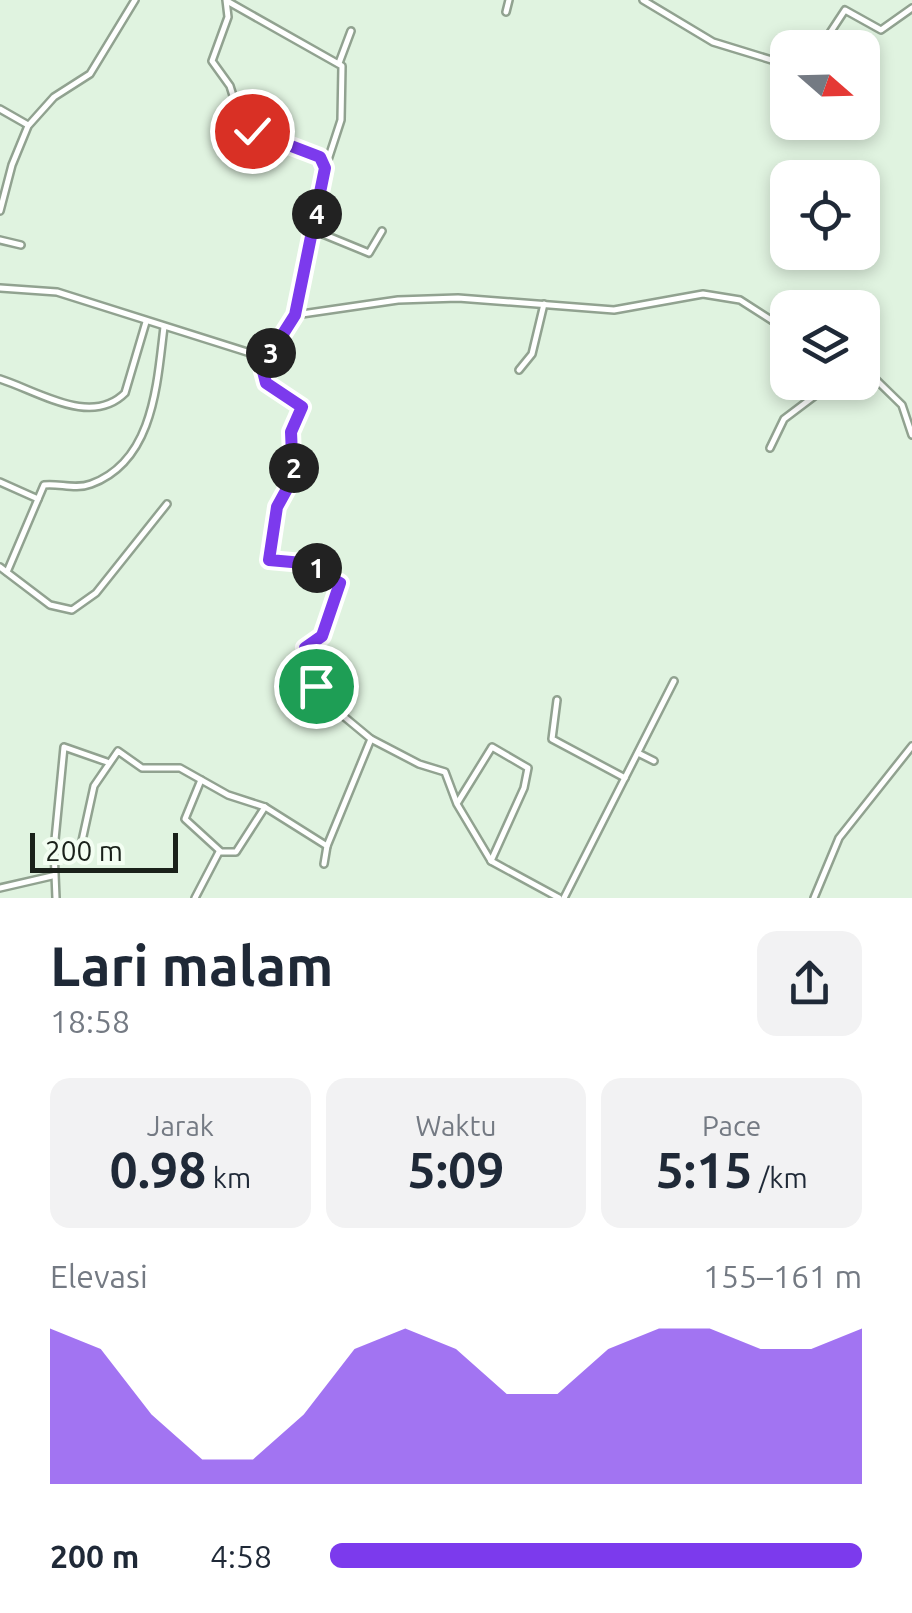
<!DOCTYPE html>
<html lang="id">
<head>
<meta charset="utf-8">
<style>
  :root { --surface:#fff; --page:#f2f2f3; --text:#1f2937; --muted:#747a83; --accent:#7c3aed }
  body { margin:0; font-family:Ubuntu,sans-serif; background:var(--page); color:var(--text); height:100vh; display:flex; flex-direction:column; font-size:38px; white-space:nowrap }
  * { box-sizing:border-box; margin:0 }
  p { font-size:32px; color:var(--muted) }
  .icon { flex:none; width:55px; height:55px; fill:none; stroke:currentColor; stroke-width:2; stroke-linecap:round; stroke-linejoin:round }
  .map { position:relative; height:898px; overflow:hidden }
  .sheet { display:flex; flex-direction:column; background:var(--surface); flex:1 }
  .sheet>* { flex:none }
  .needle { width:65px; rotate:110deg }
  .fabs { position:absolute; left:770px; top:30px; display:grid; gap:20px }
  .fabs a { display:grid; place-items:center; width:110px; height:110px; border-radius:20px; background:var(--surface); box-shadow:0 5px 15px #0003; font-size:50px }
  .scale { position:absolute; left:30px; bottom:25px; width:148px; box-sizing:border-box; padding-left:10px; border:5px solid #1a211a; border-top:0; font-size:28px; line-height:35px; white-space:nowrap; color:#1a211a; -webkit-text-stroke:8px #f3fef2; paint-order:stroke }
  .pin { position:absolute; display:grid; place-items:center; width:85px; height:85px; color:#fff; margin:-42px; border:5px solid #fff; border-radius:50%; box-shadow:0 2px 10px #0007 }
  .km { position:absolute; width:50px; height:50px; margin:-25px; border-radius:50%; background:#222; color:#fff; font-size:28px; line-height:50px; text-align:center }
  .round { display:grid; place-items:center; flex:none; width:105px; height:105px; border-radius:20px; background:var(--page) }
  .head { display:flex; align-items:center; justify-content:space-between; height:170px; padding:0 50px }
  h1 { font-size:55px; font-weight:700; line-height:75px }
  .stats { display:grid; grid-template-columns:repeat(3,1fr); gap:15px; height:170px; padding:10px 50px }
  .stats div { display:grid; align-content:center; border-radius:20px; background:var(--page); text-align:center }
  .stats b { font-size:50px; font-weight:700 }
  .stats small { font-size:28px; font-weight:400 }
  .stats p { font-size:28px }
  .chart { height:280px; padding:20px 50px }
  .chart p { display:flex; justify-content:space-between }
  .chart svg { width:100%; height:180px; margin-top:10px; fill:var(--accent); opacity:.7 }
  ul { padding:0 50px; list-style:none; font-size:32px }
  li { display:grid; grid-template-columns:160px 120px 1fr; align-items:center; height:75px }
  li i { height:25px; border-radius:12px; background:var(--accent) }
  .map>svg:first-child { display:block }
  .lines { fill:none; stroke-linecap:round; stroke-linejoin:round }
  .minor-casing { stroke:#91a290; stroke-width:10 }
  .minor { stroke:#fff; stroke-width:5 }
  .route-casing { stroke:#fff; stroke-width:20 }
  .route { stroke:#7c3aed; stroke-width:12 }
</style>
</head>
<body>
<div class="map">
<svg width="912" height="898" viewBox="0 0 912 898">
  <rect width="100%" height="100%" fill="#e0f3e0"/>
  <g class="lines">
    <g class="minor-casing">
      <g id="minor">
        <polyline points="226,0 228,17 212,61 230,86 239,115 249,128 320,157 324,164 295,315"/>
        <polyline points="643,0 713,42 788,65"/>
        <polyline points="227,1 342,66 341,120 326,166"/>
        <polyline points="506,12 509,0"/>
        <polyline points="820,48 845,10 881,30 912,8"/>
        <polyline points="339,63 351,31"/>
        <polyline points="0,109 28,125"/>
        <polyline points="0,211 12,165 28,126 54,97 90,74 135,0"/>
        <polyline points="313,230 369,253 382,231"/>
        <polyline points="0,240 21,245"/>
        <polyline points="0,288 57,292 263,357 274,350 295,315 398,300 458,298 614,310 703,294 740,300 779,325 788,323"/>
        <polyline points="259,356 267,383 301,407 291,432 293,478 277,507 269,560 303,563 340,583 322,636 305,648 318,695 371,739 419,764 445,772 457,804 491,861 559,898"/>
        <polyline points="862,366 902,405 912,435"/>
        <polyline points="519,370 532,354 544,304"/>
        <path d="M 0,379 C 38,391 91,427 125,393 L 146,322"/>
        <polyline points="770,448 784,419 833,382"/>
        <polyline points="0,482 38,499"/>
        <polyline points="0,567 50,605 72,610 96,593 167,504"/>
        <path d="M 7,572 L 44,485 C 59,483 75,490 91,484 C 154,461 157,383 164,327"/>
        <polyline points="557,700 552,739 625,778"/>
        <polyline points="638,753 654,761"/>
        <polyline points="201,780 185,819 220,851"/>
        <polyline points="458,802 492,747 528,768 524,788 491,861"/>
        <polyline points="54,850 64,747 107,762"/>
        <polyline points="324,864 327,846"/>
        <polyline points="0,888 52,876"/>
        <polyline points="56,898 54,850 80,850 94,786 118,751 142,768 180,768 228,795 265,807 327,846 371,739"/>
        <polyline points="195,898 219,852 236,852 265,807"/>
        <polyline points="564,898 674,681"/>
        <polyline points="814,898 839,838 912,746"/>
      </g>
    </g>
    <use href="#minor" class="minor"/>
  </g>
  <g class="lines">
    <g class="route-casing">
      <polyline id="route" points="252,131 320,157 325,168 295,315 269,356 259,356 266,383 302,407 291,432 293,478 277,507 269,560 303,563 340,583 322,636 305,648 316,686"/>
    </g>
    <use href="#route" class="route"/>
  </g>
</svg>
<div class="fabs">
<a><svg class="needle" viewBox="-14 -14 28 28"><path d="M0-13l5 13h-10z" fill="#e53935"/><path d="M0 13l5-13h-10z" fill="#747a83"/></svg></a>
<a><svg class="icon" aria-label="locate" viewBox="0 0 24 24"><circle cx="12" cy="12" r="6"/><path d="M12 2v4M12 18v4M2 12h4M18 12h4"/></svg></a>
<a><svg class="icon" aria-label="layers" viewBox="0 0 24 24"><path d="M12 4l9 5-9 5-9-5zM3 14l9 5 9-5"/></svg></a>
</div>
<div class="scale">200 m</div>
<div class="pin" style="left:316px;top:686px;background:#1e9e55"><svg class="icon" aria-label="arrive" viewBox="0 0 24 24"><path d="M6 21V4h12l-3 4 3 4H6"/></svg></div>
<div class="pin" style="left:252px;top:131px;background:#d93025"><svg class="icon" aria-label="check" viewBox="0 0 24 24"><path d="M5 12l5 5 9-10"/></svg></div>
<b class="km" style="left:317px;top:568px">1</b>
<b class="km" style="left:294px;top:468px">2</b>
<b class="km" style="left:271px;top:353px">3</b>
<b class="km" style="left:317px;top:214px">4</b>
</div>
<section class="sheet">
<div class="head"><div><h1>Lari malam</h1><p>18:58</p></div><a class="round"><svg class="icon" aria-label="share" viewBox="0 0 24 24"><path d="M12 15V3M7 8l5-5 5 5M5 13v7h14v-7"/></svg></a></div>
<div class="stats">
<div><p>Jarak</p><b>0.98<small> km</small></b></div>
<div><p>Waktu</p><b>5:09</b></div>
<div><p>Pace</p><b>5:15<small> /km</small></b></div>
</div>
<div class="chart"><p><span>Elevasi</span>155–161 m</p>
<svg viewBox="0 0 160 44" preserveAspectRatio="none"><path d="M0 44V6L10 11L20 27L30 38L40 38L50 27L60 11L70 6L80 11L90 22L100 22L110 11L120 6L130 6L140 11L150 11L160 6V44z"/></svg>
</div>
<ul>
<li><b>200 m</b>4:58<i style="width:100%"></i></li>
</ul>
</section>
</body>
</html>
